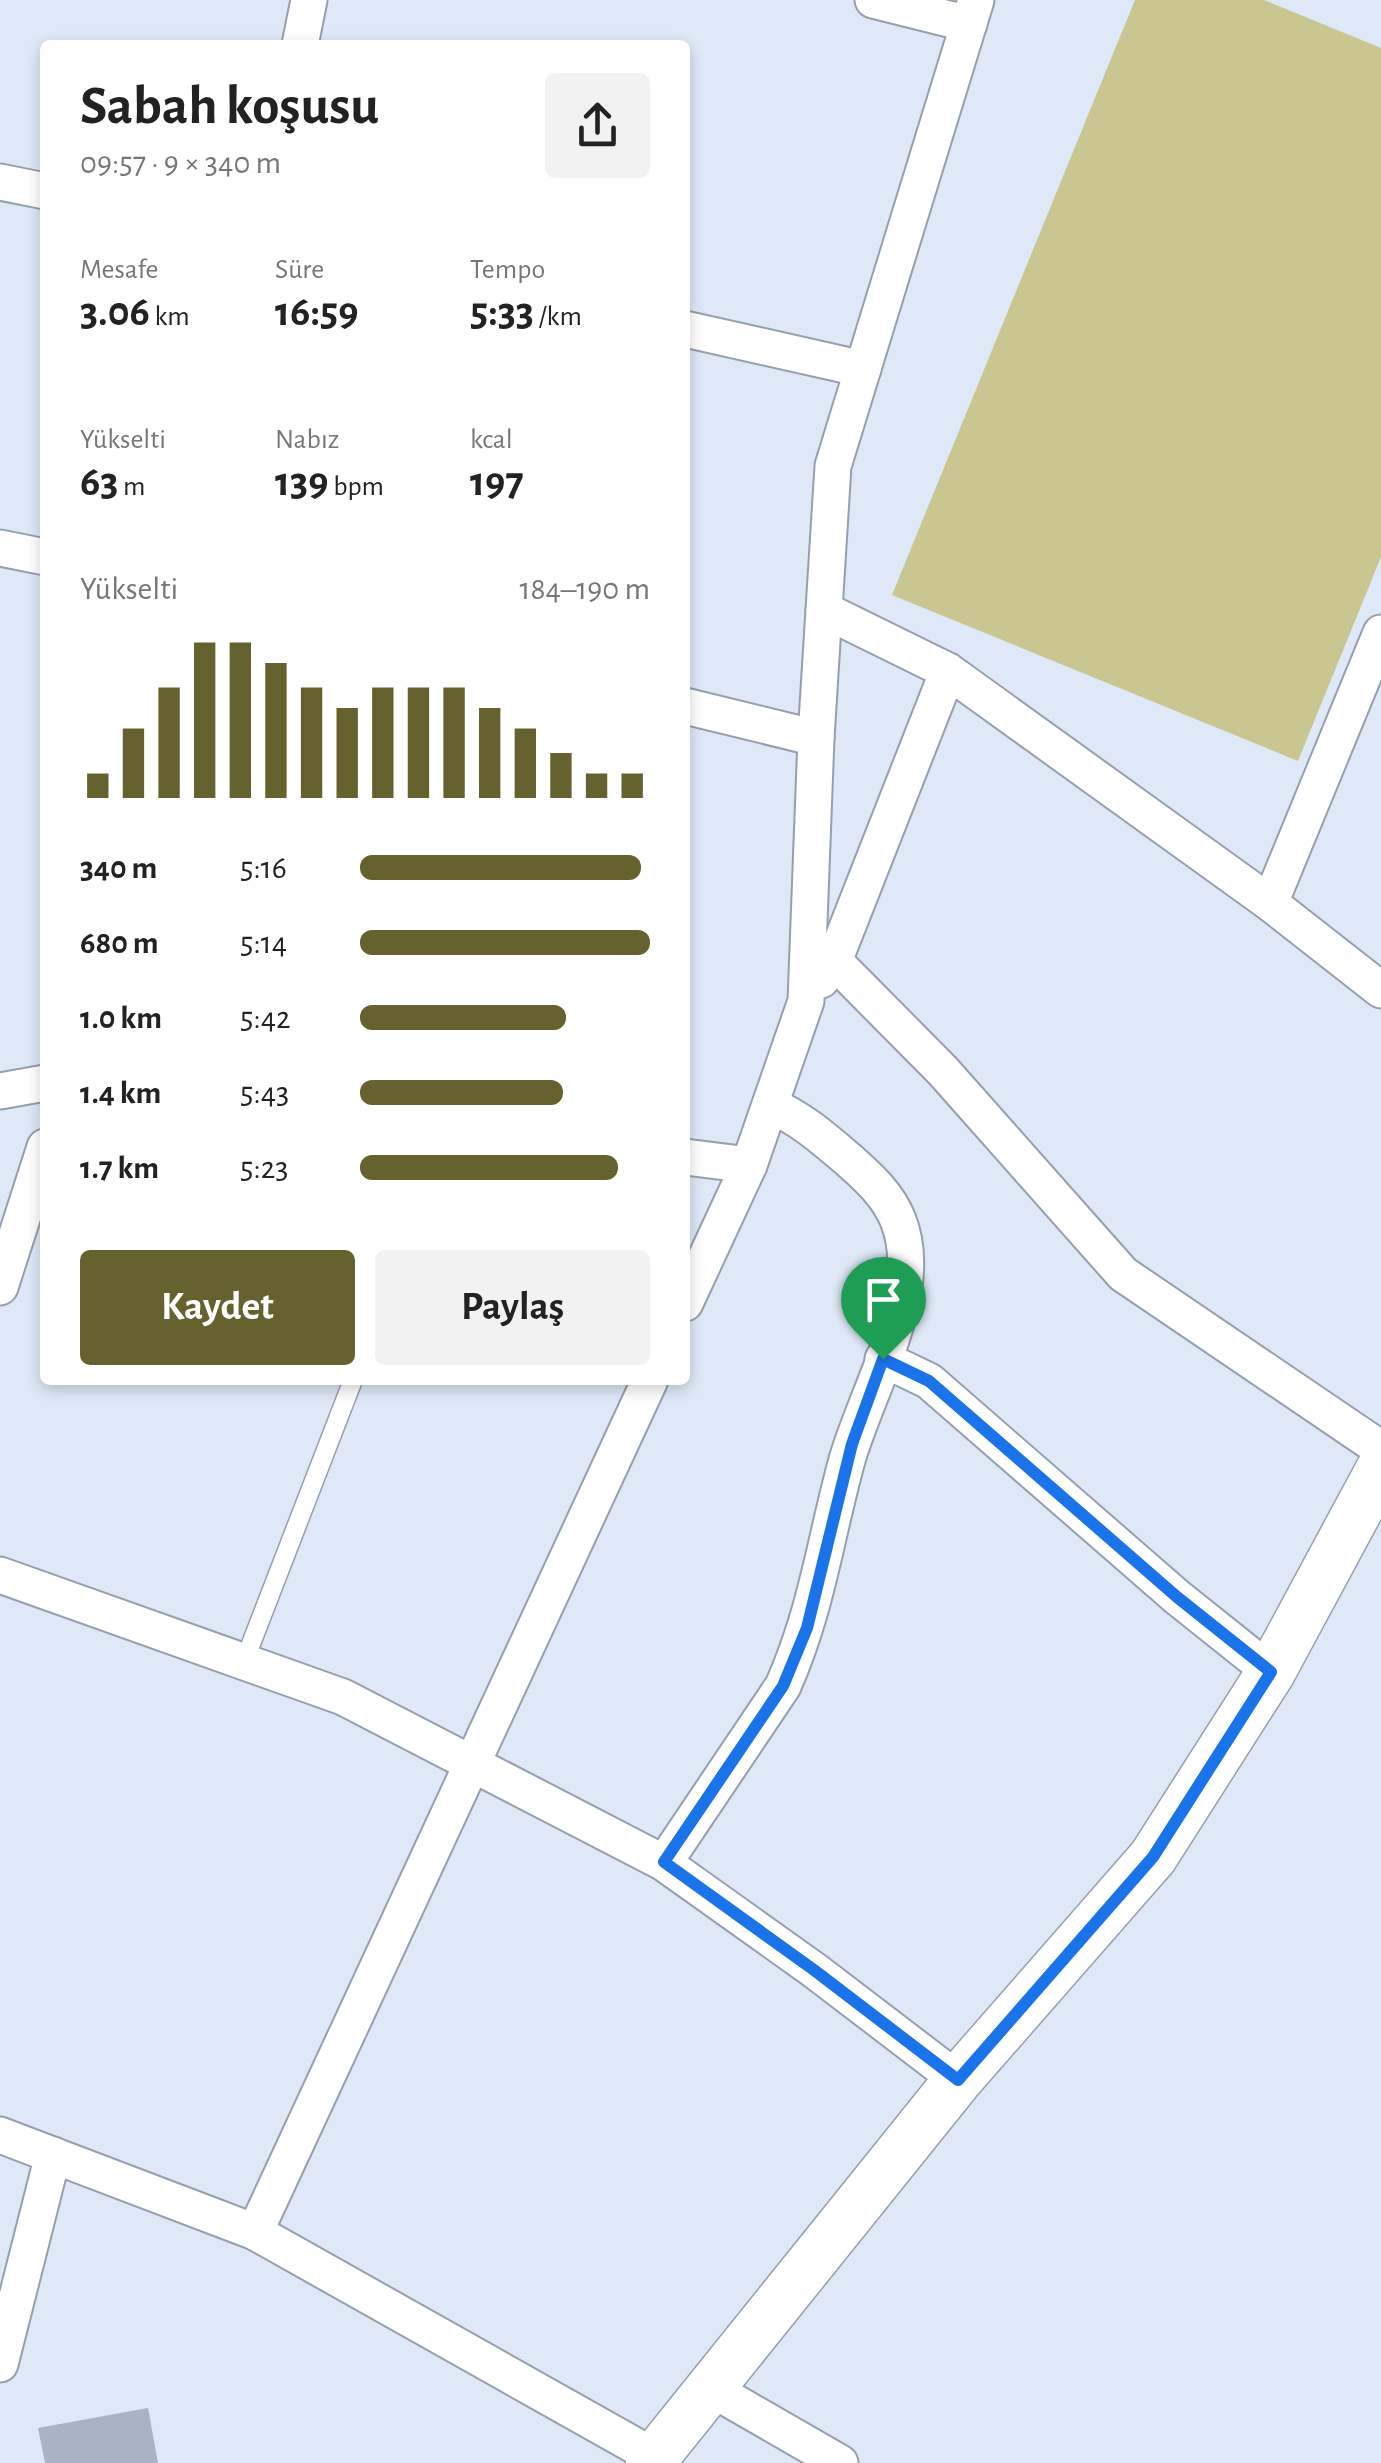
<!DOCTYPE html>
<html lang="tr">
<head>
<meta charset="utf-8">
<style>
  :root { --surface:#fff; --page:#f2f2f2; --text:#222; --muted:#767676; --accent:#66622f }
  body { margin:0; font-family:"Alegreya Sans",sans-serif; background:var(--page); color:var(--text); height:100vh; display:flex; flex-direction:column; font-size:38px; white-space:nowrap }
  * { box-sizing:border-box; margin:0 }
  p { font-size:32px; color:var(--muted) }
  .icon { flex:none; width:55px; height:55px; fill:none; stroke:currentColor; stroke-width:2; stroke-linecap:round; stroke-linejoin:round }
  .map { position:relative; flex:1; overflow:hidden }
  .panel { position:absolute; left:40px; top:40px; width:650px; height:1345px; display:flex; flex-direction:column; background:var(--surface); border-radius:10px; box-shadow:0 5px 15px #0003 }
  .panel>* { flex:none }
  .pin { position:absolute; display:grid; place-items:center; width:85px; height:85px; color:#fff; margin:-102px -42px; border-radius:50% 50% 50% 0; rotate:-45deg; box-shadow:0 0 10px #0007 }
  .pin .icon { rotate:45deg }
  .round { display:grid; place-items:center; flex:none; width:105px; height:105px; border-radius:10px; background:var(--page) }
  .head { display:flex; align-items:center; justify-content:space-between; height:170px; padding:0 40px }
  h1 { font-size:55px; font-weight:700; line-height:75px }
  .figures { display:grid; grid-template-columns:repeat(3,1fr); gap:15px; height:170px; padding:10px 40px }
  .figures div { display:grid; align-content:center }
  .figures b { font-size:42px; font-weight:700 }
  .figures small { font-size:28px; font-weight:400 }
  .figures p { font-size:28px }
  .chart { height:280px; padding:20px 40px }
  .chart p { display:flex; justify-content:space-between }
  .chart svg { width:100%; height:180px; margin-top:10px; stroke:var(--accent); stroke-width:6 }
  .primary-button { display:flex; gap:20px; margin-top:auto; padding:20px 40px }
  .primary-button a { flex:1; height:115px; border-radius:10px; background:var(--accent); color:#fff; font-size:40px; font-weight:700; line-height:115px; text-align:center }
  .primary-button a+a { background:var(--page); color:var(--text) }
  ul { padding:0 40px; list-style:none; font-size:32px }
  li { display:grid; grid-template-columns:160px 120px 1fr; align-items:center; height:75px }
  li i { height:25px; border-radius:12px; background:var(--accent) }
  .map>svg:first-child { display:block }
  .green { fill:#c9c691 }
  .building { fill:#a9b3c2 }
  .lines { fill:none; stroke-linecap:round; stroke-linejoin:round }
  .service-casing { stroke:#969fae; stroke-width:21 }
  .minor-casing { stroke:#969fae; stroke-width:39 }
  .secondary-casing { stroke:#969fae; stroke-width:51 }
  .service { stroke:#fff; stroke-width:18 }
  .minor { stroke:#fff; stroke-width:35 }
  .secondary { stroke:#fff; stroke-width:48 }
  .route-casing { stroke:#fff; stroke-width:20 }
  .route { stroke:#1a73e8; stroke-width:12 }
</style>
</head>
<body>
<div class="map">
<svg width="1381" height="2463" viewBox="0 0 1381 2463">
  <rect width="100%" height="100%" fill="#dee8f7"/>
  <polygon class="green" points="1135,0 1264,0 1381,48 1381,557 1298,761 892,595"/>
  <polygon class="building" points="148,2408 158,2463 45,2463 38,2428"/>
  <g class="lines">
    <g class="service-casing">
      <polyline id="service" points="244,1662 353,1380"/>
    </g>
    <g class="minor-casing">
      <g id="minor">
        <polyline points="873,0 969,24"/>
        <polyline points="300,45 309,0"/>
        <polyline points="0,182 45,191"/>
        <polyline points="685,329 863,369"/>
        <polyline points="0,548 45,557"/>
        <polyline points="824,610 948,671 1270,903 1381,990"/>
        <polyline points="685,706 816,738"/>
        <polyline points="1270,903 1381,633"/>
        <polyline points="834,961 943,1071 1123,1274 1381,1449"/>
        <polyline points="821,980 834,961 948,671"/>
        <polyline points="0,1091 45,1083"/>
        <polyline points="685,1157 749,1165"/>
        <polyline points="0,1287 45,1147"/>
        <polyline points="685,1303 749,1165 806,1001 816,738 833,466 976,0"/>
        <polyline points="883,1359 929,1381 1177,1597 1271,1672"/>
        <polyline points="0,1575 343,1697 664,1863 814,1970 958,2080"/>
        <path d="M 664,1863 L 783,1686 C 817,1609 825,1540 847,1460 C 867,1390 927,1291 898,1220 C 888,1195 869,1178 850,1161 C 824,1139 802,1119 770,1105"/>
        <polyline points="0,2135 255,2232 655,2457"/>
        <polyline points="255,2232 650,1380"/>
        <polyline points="0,2364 53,2155"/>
        <polyline points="710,2388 840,2463"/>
      </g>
    </g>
    <g class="secondary-casing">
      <polyline id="secondary" points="650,2463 958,2080 1153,1857 1271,1672 1381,1468"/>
    </g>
    <use href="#service" class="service"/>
    <use href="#minor" class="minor"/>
    <use href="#secondary" class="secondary"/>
  </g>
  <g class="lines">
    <g class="route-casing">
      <polygon id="route" points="883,1359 929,1381 1177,1597 1271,1672 1153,1857 958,2080 814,1970 664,1862 783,1686 807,1628 852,1444"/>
    </g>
    <use href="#route" class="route"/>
  </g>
</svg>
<div class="pin" style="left:883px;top:1359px;background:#1e9e55"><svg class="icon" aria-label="arrive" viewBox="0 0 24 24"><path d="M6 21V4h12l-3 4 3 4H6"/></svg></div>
<section class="panel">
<div class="head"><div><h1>Sabah koşusu</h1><p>09:57 · 9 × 340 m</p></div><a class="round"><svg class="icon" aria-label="share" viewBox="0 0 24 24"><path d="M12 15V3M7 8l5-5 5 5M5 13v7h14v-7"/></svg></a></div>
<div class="figures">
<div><p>Mesafe</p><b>3.06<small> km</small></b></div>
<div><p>Süre</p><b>16:59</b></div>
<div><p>Tempo</p><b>5:33<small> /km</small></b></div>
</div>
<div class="figures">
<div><p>Yükselti</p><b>63<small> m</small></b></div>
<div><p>Nabız</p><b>139<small> bpm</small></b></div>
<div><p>kcal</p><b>197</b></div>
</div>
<div class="chart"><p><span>Yükselti</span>184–190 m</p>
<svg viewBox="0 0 160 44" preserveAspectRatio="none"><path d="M5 44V38M15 44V27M25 44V17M35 44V6M45 44V6M55 44V11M65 44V17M75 44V22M85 44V17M95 44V17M105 44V17M115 44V22M125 44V27M135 44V33M145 44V38M155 44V38"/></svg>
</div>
<ul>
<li><b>340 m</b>5:16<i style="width:97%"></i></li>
<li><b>680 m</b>5:14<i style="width:100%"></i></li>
<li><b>1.0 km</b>5:42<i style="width:71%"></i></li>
<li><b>1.4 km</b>5:43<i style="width:70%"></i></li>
<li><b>1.7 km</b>5:23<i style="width:89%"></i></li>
</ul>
<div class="primary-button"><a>Kaydet</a><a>Paylaş</a></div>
</section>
</div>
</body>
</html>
